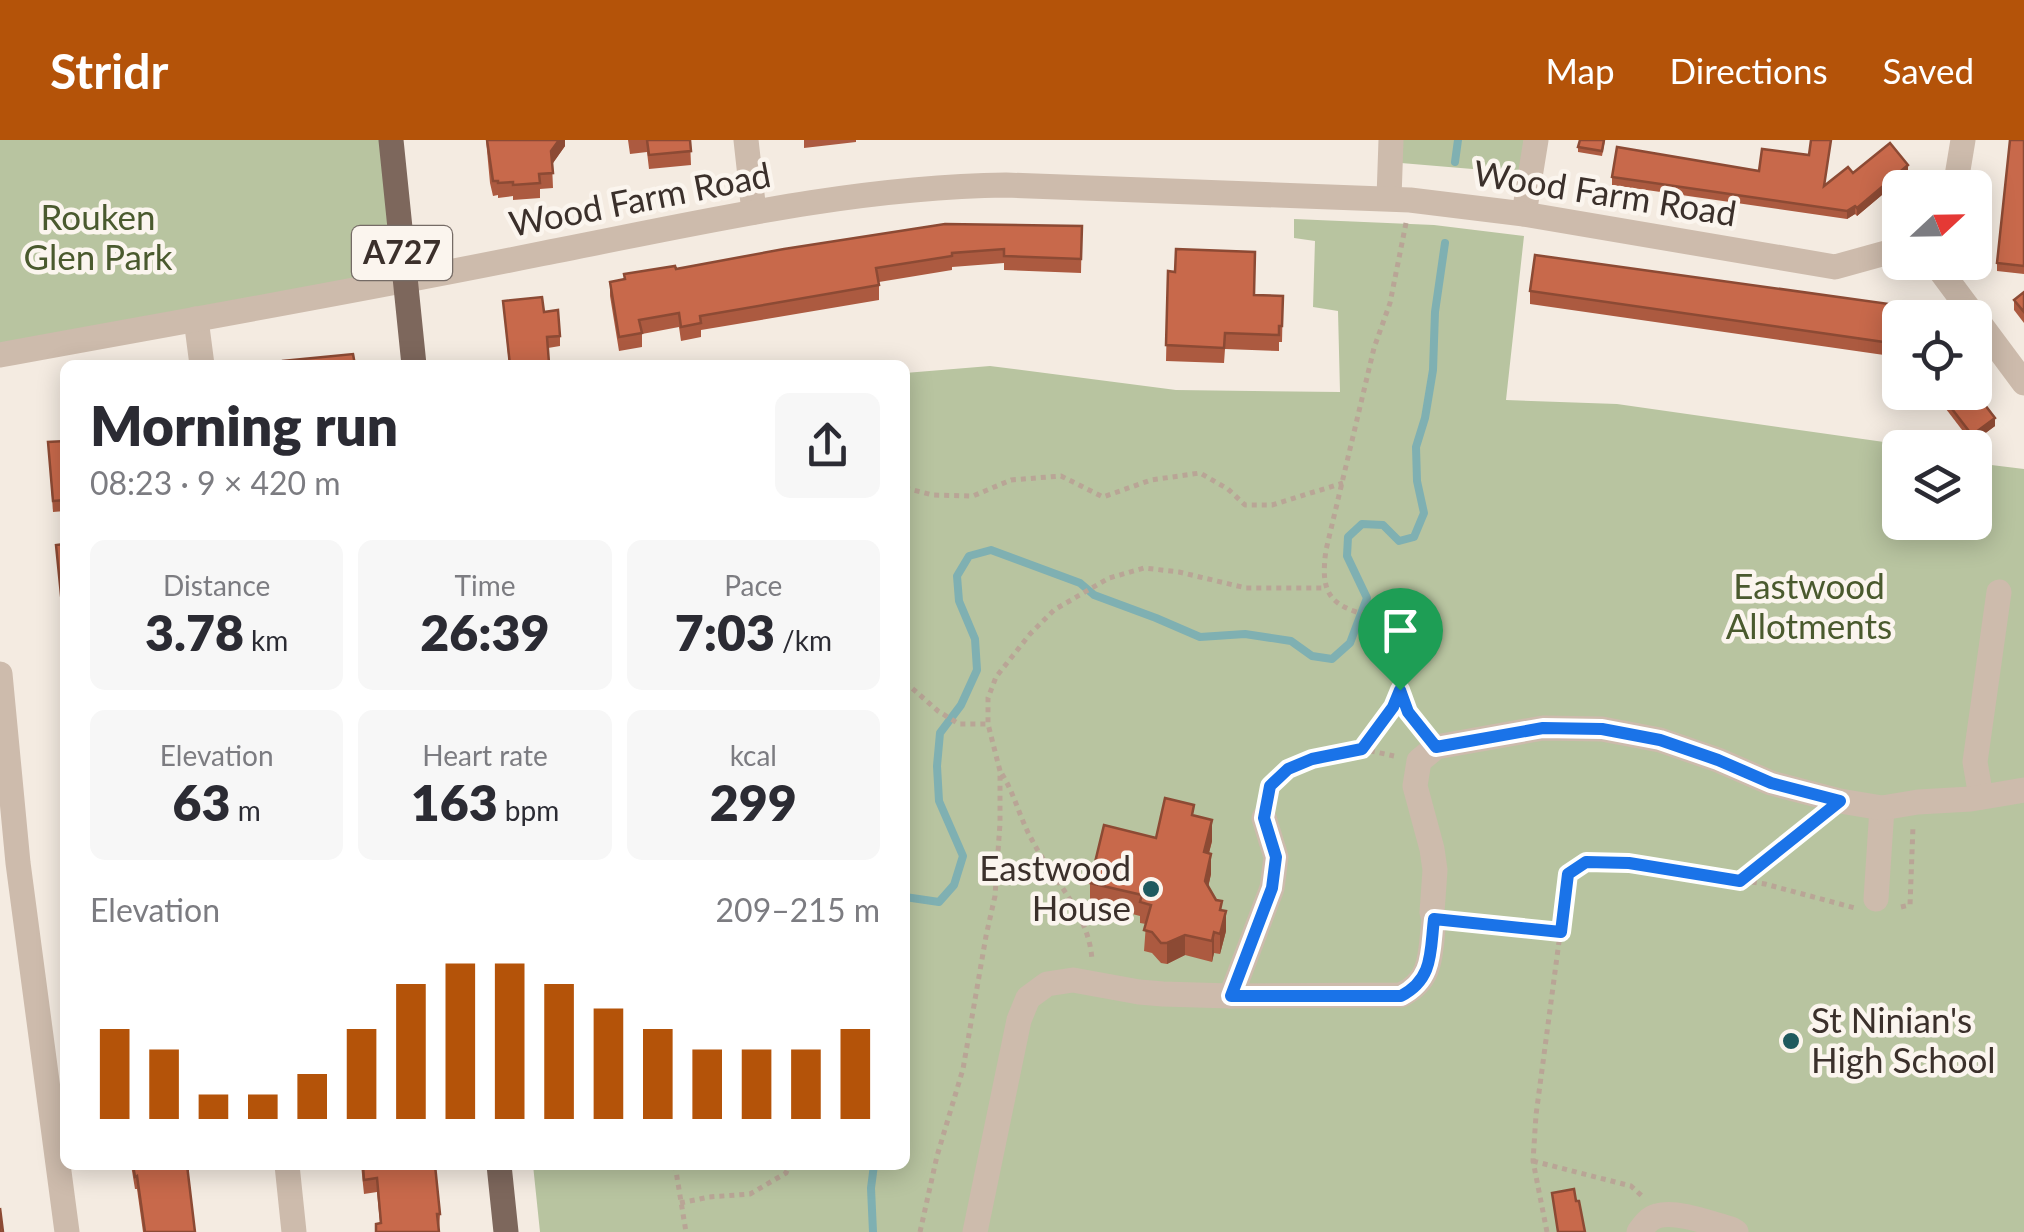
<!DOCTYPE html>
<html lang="en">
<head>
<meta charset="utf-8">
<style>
  :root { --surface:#fff; --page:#f7f7f7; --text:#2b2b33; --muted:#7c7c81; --accent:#b45309 }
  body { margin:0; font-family:Lato,sans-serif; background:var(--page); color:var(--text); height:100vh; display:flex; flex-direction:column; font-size:38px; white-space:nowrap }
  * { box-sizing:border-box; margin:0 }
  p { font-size:32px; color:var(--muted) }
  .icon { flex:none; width:55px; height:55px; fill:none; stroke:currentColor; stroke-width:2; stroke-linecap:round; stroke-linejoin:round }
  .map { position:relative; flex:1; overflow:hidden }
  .panel { position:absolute; left:60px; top:220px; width:850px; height:810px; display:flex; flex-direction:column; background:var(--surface); border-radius:15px; box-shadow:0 5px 25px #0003 }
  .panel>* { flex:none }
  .needle { width:65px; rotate:68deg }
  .buttons { position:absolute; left:1882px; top:30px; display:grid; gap:20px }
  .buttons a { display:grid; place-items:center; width:110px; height:110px; border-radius:15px; background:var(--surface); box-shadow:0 5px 25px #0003; font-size:50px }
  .pin { position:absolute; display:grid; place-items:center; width:85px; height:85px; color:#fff; margin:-102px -42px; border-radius:50% 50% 50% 0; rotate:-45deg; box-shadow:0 0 10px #0007 }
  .pin .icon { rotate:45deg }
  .round { display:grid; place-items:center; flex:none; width:105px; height:105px; border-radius:15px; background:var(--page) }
  .overview { display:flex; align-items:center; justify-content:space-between; height:170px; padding:0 30px }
  h1 { font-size:55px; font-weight:800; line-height:75px }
  .stats { display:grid; grid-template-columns:repeat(3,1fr); gap:15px; height:170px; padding:10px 30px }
  .stats div { display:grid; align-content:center; border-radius:15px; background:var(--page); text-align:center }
  .stats b { font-size:50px; font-weight:800 }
  .stats small { font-size:28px; font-weight:400 }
  .stats p { font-size:28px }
  .chart { height:280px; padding:20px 30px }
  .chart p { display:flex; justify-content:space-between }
  .chart svg { width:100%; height:180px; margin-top:10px; stroke:var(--accent); stroke-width:6 }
  header { display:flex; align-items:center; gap:60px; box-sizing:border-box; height:140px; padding:0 50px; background:var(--accent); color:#fff }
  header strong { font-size:48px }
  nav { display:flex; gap:55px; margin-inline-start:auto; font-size:35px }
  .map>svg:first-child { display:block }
  .green { fill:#b8c4a0 }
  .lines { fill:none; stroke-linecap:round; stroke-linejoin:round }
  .stream { stroke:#7fb0b2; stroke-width:8 }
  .path { stroke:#b9a596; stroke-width:5; stroke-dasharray:5 5; stroke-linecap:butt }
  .minor { stroke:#cdbbac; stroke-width:25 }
  .major { stroke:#7d675c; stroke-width:25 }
  .wall { fill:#ac5a40 }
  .shaded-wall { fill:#8c4a34 }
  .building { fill:#c8694b; stroke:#8c4a34; stroke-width:2.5 }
  .route-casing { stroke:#fff; stroke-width:20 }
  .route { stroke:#1a73e8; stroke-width:12 }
  .poi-dot { fill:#1f5a5e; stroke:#fbf5ee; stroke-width:4 }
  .labels { text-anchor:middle; stroke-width:9; stroke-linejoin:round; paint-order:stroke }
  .shield { fill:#fbf5ee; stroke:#756b66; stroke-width:2.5 }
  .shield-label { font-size:32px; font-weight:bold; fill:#3b302b }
  .street-label { font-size:35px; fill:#3b302b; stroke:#fbf5ee }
  .park-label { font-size:35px; fill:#4a5a2e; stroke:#fbf5ee }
  .poi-label { font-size:35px; fill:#3b302b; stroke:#fbf5ee; text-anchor:end }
</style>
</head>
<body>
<header>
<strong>Stridr</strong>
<nav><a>Map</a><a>Directions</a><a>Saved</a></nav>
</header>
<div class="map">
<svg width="2024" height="1092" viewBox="0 0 2024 1092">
  <rect width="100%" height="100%" fill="#f4ebe1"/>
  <g class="green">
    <polygon points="0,0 391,0 405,141 0,215"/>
    <polygon points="1402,0 1524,0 1520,33 1401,23"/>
    <polygon points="1294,79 1434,85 1524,96 1506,260 1617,264 1884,302 1900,309 1900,382 1975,382 1975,323 2024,329 2024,1092 540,1092 533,1025 905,1025 905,233 990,226 1176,250 1340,252 1338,171 1313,167 1315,101 1294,98"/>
  </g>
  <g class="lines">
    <g class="stream">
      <polyline points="1455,22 1458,0"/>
      <polyline points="905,757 939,762 954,745 963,716 939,661 937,626 940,593 961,565 977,530 975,499 959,461 957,436 969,416 991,410 1080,443 1094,455 1156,478 1200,497 1245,494 1291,501 1312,516 1332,519 1350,503 1367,458 1347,416 1348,397 1362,384 1383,385 1399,401 1414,397 1424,373 1417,341 1416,307 1425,278 1433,230 1435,172 1445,103"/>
      <polyline points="873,1092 871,1048 874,1025"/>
    </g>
    <g class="path">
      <path d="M 1406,83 L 1390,163 L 1374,208 L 1326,410 C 1320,453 1329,466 1371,476 C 1378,478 1387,480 1391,487 C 1400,501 1395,518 1397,533 C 1399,555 1409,572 1422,589"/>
      <polyline points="905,348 933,355 973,356 1011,340 1061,336 1103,357 1151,340 1200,333 1228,349 1245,365 1272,365 1343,343"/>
      <polyline points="905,542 938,571 959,584 988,584"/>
      <polyline points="1362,609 1377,591 1400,550"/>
      <path d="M 1002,634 C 1015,655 1020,679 1032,700 C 1052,739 1090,774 1092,821"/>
      <polyline points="1268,656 1270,646 1288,629 1312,619 1362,609 1394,616"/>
      <polyline points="1741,740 1815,682"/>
      <polyline points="1901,767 1910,765 1913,686"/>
      <polyline points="1459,782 1561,792"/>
      <polyline points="1533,1021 1631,1046 1643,1057"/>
      <polyline points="675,1025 686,1092"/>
      <polyline points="680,1063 709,1057 750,1054 786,1033 789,1025"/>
      <polyline points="920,1092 937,1016 963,929 986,796 995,756 1000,683 1000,631 988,584 988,558 996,537 1030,494 1054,470 1109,438 1144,428 1179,432 1246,448 1326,448"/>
      <polyline points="1547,1092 1533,1021 1536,975 1568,734 1586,723 1629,723 1765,744 1855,768"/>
    </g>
    <g class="minor">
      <polyline points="746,0 754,72"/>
      <polyline points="1955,48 1963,0"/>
      <polyline points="1389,58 1391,0"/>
      <polyline points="1524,74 1536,0"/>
      <polyline points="1934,122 2024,243"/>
      <polyline points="196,179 202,225"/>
      <path d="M 0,215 C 179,182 357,151 535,115 C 691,85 847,47 1006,45 L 1410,60 L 1524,74 L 1835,127 L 1900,109"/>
      <polyline points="0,534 18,723 67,1092"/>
      <polyline points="1981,657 1975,622 1999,452"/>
      <polyline points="1876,759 1882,668"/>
      <polyline points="1231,856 1272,748 1276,717 1264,678"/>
      <polyline points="287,1025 294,1092"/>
      <path d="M 975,1092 L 1019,880 L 1028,858 L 1047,844 L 1073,840 L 1139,852 L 1163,854 L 1231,856 L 1401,855 C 1434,840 1430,811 1434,779 L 1432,772 L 1435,730 L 1432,709 L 1415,646 L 1419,621 L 1436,607 L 1543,588 L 1602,589 L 1660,600 L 1718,620 L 1771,643 L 1840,661 L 1882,668 L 1918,662 L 1971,659 L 2024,650"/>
      <path d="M 1639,1092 C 1644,1085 1649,1078 1657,1076 C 1677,1070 1712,1084 1731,1089 L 1736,1092"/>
    </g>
    <g class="major">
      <polyline points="391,0 414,225"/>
      <polyline points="499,1025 506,1092"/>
    </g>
  </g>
  <g class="wall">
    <polygon points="486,0 565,0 565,6 552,24 553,48 540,49 540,58 513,60 513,56 498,58 498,55 493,56 490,43"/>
    <polygon points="628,0 690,0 691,25 649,29 647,12 630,14"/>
    <polygon points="804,0 856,0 856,2 804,8"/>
    <polygon points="1605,0 1602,16 1578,12 1578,7"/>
    <polygon points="2024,0 2024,134 1997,131 1997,123"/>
    <polygon points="1853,33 1908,33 1857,76 1855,74 1847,79 1612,45 1612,37 1825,45"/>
    <polygon points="1082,86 1081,133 1004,130 1004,123 952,127 952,130 879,142 879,160 701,190 701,197 681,201 679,187 642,194 642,207 619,211 610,156 610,142 624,140 624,134"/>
    <polygon points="1168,131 1254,155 1283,156 1282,202 1279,202 1279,211 1225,209 1224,223 1166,221"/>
    <polygon points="1530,151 1889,177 1884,215 1530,164"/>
    <polygon points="2024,152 2024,183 2014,170 2014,160"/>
    <polygon points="503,161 544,172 560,196 560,206 548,208 549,225 509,225"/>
    <polygon points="1933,252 1975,252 1995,286 1972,303"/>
    <polygon points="65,301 65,371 53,372 48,302"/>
    <polygon points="1194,676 1212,701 1209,713 1211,734 1208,747 1222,770 1226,791 1220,814 1214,813 1212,822 1185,815 1167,824 1161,823 1152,813 1144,811 1146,784 1140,783 1140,776 1090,763 1090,743 1156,698"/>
    <polygon points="131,1025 189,1025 189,1032 188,1033 195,1092 143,1092 137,1049 135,1049"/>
    <polygon points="361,1025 435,1025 440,1074 439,1092 376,1092 376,1084 380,1083 377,1052 364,1054"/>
  </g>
  <g class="shaded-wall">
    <polygon points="559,0 565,0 565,6 551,26 551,11"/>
    <polygon points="1908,25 1908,33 1857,76 1857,68"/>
    <polygon points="1855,66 1855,74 1847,79 1847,71"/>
    <polygon points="1889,164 1889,177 1884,215 1884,202"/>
    <polygon points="1995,278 1995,286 1972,303 1972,295"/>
    <polygon points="1212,680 1212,701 1204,732 1204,712"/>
    <polygon points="1211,714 1211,734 1205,761 1205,741"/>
    <polygon points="1226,771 1226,791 1220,814 1220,794"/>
    <polygon points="1214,792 1214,813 1212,822 1212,801"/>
    <polygon points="1185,795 1185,815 1167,824 1167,803"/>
  </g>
  <g class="building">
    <polygon points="487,0 559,0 551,11 553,33 539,34 540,43 513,45 513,42 498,43 498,41 493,41"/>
    <polygon points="647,0 690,0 691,11 649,15"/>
    <polygon points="1580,0 1604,0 1602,11 1578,7"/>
    <polygon points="1811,0 1831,0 1824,46 1848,27 1853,33 1890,3 1908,25 1857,68 1855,66 1847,71 1612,37 1617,7 1759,31 1762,9 1809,15"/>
    <polygon points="2010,0 2024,0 2024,126 1997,123"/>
    <polygon points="945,84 1082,86 1081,119 1004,116 1004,109 952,113 952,116 876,128 879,145 700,176 701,183 681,187 679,173 639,180 642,193 619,197 610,142 625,139 624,134 675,126 676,129 784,109"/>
    <polygon points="1176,109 1255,112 1254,155 1283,156 1282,186 1279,186 1279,195 1225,193 1224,208 1166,205 1168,131 1175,132"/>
    <polygon points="1535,115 1889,164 1884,202 1530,151"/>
    <polygon points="2024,152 2024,172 2014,160"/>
    <polygon points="542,157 544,172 558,170 560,196 547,197 549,223 510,225 503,161"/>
    <polygon points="353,214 355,225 283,225 283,221"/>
    <polygon points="1939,252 1975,252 1995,278 1972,295"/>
    <polygon points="65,301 65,360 53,361 48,302"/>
    <polygon points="65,404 65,495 56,405"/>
    <polygon points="1165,658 1194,665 1192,675 1212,680 1204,712 1211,714 1205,741 1216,760 1222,761 1220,770 1226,771 1220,794 1214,792 1212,801 1185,795 1167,803 1161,803 1152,792 1144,790 1151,765 1140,762 1142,755 1090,743 1104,685 1156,698"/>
    <polygon points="133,1025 187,1025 195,1092 145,1092 137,1036 135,1037"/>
    <polygon points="363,1025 435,1025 440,1074 437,1074 439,1092 376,1092 376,1084 381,1083 377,1038 364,1040"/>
    <polygon points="1574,1049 1576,1061 1579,1061 1585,1092 1558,1092 1552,1053"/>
    <polygon points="0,1068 3,1092 0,1092"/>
  </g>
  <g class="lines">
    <g class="route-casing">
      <path id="route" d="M 1400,550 L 1408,572 L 1436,607 L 1543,588 L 1602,589 L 1660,600 L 1718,620 L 1771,643 L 1840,661 L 1740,741 L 1629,723 L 1586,722 L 1568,734 L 1561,792 L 1434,779 C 1430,811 1434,839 1401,856 L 1231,856 L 1272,748 L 1276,717 L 1264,678 L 1270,646 L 1288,629 L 1312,619 L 1362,609 L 1393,567 Z"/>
    </g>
    <use href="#route" class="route"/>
  </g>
  <g class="poi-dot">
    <circle cx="1151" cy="749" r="10"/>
    <circle cx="1791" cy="901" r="10"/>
  </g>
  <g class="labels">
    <rect class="shield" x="352" y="86" width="100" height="54" rx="8"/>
    <g class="shield-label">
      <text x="402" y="124">A727</text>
    </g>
    <g class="street-label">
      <text transform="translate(1605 54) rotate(9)" y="12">Wood Farm Road</text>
      <text transform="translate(640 60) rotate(-11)" y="12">Wood Farm Road</text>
    </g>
    <g class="park-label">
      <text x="98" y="90">Rouken<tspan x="98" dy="40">Glen Park</tspan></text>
      <text x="1809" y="459">Eastwood<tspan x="1809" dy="40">Allotments</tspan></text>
    </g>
    <g class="poi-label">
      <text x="1131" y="741">Eastwood<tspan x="1131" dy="40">House</tspan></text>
      <text x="1811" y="893" text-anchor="start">St Ninian's<tspan x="1811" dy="40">High School</tspan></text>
    </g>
  </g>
</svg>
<div class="buttons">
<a><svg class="needle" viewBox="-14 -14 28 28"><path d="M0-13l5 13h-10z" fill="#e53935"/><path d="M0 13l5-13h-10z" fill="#7c7c81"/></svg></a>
<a><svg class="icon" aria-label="locate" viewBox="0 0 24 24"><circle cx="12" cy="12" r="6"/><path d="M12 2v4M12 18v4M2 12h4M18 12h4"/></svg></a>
<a><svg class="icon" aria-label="layers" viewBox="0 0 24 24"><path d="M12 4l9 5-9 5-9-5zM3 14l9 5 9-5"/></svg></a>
</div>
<div class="pin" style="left:1400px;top:550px;background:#1e9e55"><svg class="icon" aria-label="arrive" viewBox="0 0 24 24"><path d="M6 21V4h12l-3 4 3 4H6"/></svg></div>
<section class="panel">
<div class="overview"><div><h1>Morning run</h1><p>08:23 · 9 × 420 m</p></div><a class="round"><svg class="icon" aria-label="share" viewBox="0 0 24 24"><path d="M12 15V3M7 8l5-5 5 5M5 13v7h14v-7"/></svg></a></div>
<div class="stats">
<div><p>Distance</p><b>3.78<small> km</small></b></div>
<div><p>Time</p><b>26:39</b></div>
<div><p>Pace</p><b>7:03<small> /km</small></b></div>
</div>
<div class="stats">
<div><p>Elevation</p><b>63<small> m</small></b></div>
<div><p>Heart rate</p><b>163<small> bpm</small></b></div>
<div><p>kcal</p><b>299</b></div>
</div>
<div class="chart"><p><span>Elevation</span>209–215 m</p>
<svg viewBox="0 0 160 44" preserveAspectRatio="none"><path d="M5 44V22M15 44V27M25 44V38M35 44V38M45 44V33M55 44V22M65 44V11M75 44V6M85 44V6M95 44V11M105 44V17M115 44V22M125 44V27M135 44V27M145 44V27M155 44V22"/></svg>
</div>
</section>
</div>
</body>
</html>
